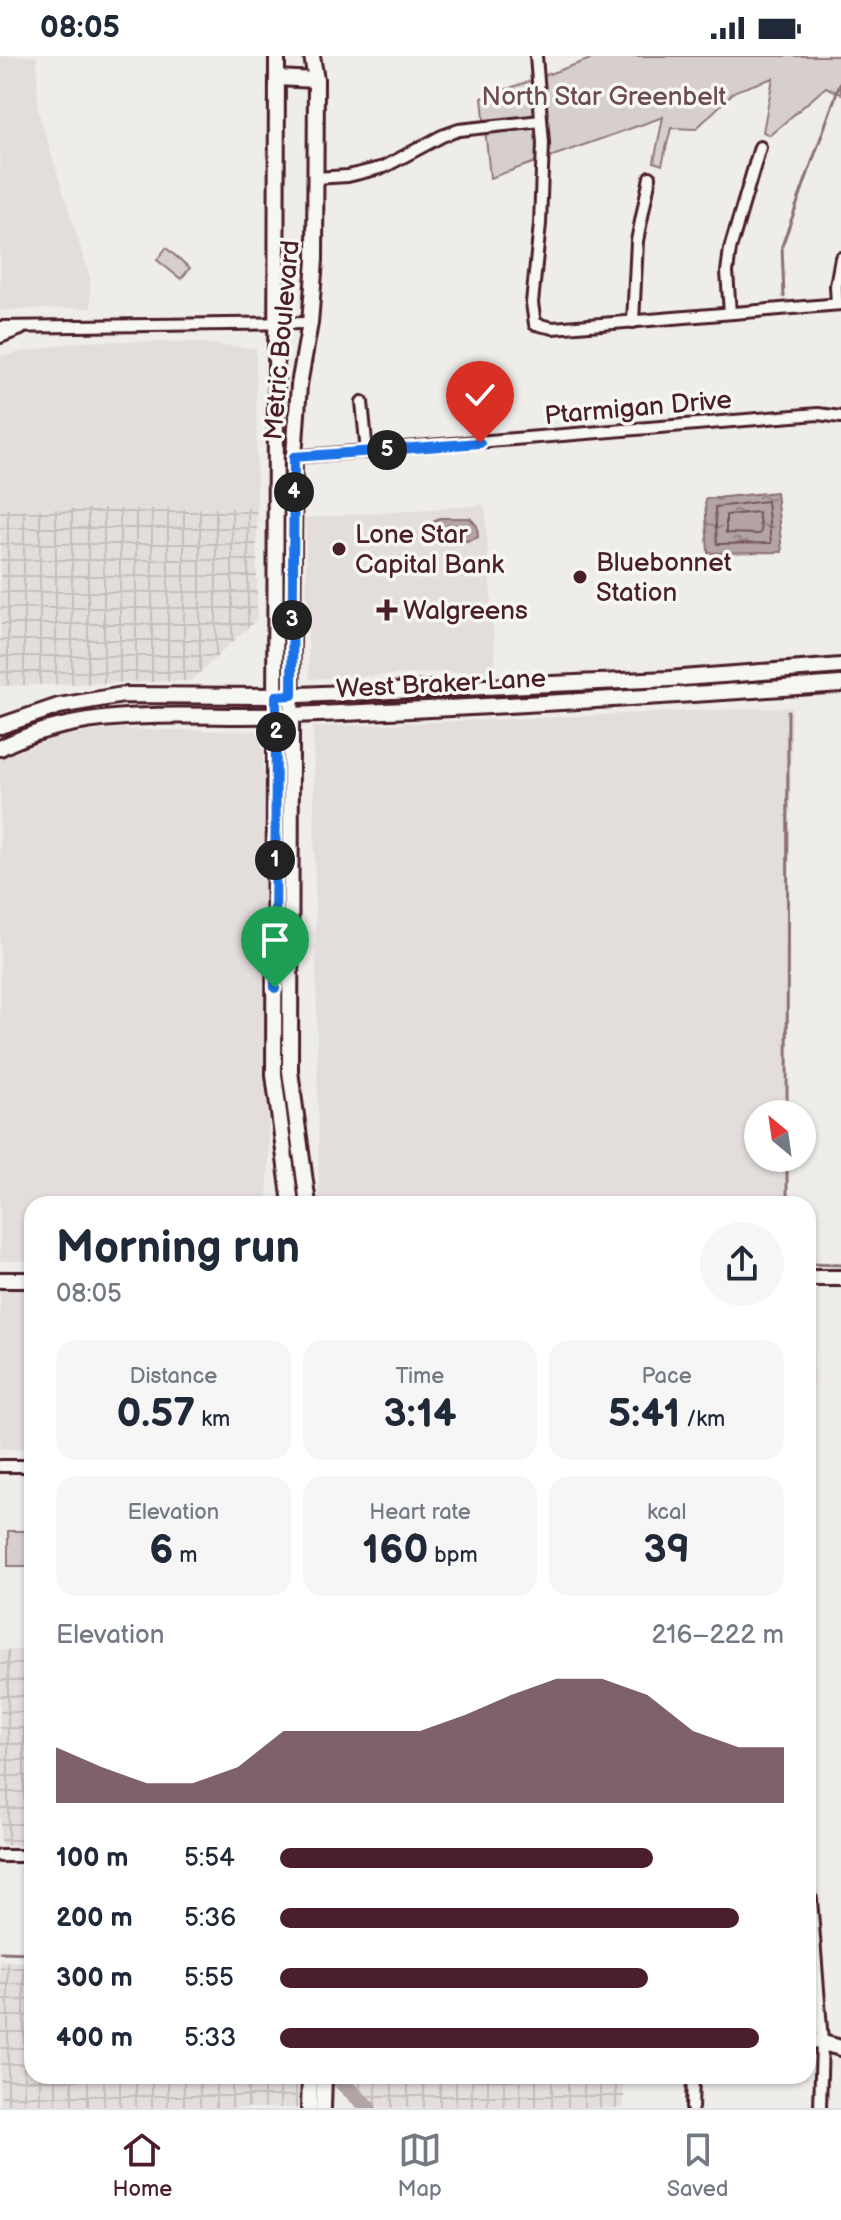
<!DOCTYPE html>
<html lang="en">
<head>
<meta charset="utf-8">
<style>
  :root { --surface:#fff; --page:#f6f6f7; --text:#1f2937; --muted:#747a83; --line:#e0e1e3; --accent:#4a1f2b }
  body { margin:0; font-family:"Balsamiq Sans",sans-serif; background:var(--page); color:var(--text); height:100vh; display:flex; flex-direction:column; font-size:30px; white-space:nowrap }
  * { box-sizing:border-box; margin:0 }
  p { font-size:26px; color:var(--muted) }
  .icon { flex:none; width:44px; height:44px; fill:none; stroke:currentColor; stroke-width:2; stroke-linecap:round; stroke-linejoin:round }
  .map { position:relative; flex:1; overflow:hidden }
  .panel { position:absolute; left:24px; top:1140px; width:792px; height:888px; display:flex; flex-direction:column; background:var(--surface); border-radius:24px; box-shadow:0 2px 6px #0004 }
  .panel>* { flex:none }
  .needle { width:52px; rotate:331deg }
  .buttons { position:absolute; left:744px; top:1044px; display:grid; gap:16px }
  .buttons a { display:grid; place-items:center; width:72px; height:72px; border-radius:50%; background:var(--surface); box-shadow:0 2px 6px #0004; font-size:40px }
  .pin { position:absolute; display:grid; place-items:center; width:68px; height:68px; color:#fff; margin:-82px -34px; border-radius:50% 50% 50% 0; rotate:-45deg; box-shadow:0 0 8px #0007 }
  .pin .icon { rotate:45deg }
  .km { position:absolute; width:40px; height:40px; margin:-20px; border-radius:50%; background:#222; color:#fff; font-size:22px; line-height:40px; text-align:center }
  .round { display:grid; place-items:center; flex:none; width:84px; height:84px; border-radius:42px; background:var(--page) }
  .headline { display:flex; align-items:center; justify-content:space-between; height:136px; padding:0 32px }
  h1 { font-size:44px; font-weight:600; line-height:60px }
  .stats { display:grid; grid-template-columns:repeat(3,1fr); gap:12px; height:136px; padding:8px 32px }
  .stats div { display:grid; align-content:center; border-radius:20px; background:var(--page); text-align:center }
  .stats b { font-size:40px; font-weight:600 }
  .stats small { font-size:22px; font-weight:400 }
  .stats p { font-size:22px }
  .chart { height:224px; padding:16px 32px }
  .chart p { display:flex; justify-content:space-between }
  .chart svg { width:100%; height:144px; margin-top:8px; fill:var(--accent); opacity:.7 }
  ul { padding:0 32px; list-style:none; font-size:26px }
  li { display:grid; grid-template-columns:128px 96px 1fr; align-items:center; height:60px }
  li i { height:20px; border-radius:10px; background:var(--accent) }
  .status { display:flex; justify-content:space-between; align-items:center; height:56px; padding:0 40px; background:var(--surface); direction:ltr }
  .status svg { height:22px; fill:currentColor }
  .tabs { display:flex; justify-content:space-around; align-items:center; height:112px; border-top:2px solid var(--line); background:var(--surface); font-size:22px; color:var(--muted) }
  .tabs a { display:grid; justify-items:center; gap:4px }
  .tabs .current { color:var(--accent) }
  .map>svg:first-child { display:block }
  .built { fill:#e3dedc }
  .industrial { fill:url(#industrial-grid) }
  .park { fill:#d7cfce; stroke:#90777c; stroke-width:2 }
  .water { fill:url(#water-ripples); stroke:#8a6f74; stroke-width:2 }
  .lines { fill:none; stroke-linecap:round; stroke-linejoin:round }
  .shore { stroke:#74545c; stroke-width:2 }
  .stream { stroke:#8a6f74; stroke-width:3 }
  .river { stroke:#b4a4a5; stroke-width:16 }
  .street-casing { stroke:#4a1f2b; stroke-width:16 }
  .secondary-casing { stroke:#4a1f2b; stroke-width:20 }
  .street { stroke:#f6f6f2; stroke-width:10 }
  .secondary { stroke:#f6f6f2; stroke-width:14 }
  .route-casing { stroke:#fff; stroke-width:16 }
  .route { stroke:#1a73e8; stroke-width:10 }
  .poi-dot { fill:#4a1f2b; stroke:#f6f6f2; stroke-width:3 }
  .labels { text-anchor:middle; stroke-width:7; stroke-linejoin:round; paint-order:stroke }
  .park-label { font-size:26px; fill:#6d4b54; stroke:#f6f6f2 }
  .street-label { font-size:26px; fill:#4a1f2b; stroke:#f6f6f2 }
  .poi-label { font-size:26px; fill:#4a1f2b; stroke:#f6f6f2; text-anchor:start }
</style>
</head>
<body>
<div class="status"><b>08:05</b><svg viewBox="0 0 49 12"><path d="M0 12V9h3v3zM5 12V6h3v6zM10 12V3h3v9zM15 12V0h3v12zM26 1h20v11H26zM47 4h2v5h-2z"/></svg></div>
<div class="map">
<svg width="841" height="2052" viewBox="0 0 841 2052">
  <defs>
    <pattern id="industrial-grid" width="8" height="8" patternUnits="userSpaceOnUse" patternTransform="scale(2)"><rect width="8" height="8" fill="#e3dedc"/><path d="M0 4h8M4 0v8" fill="none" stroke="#c4bebd"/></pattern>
    <pattern id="water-ripples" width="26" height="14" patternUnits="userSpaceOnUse" patternTransform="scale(2)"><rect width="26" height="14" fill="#b4a4a5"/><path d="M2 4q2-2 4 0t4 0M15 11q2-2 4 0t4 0" fill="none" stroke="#948587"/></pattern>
  </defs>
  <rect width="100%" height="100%" fill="#efedea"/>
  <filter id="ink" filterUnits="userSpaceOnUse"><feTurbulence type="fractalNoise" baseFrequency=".0125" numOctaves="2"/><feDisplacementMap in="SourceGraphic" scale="16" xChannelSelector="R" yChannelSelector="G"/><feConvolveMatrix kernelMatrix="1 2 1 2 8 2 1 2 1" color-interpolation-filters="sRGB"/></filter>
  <g filter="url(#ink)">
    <g class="built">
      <polygon points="0,0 37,0 38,55 90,222 91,252 0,254"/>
      <polygon points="84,285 188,286 256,292 257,452 0,453 0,300"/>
      <polygon points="485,449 496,614 309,623 305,462"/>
      <polygon points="792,651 786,1058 758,1058 758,1102 786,1102 785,1148 319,1148 313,671"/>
      <polygon points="113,673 256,675 263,686 269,1101 267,1148 32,1148 32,1205 0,1205 0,702 57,681"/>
      <rect x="0" y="1233" width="32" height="160"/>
      <polygon points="808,1236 814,1236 808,1520"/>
    </g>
    <g class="industrial">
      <polygon points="257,452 257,563 191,625 0,630 0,453"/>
      <polygon points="0,1594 32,1594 32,1790 0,1789"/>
      <polygon points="0,1905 32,1906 32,2020 298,2020 298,2052 0,2052"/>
      <polygon points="345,2020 624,2020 624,2052 381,2052"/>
    </g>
    <g class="park">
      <polygon points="599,0 841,0 841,38 826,31 770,79 763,76 773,22 735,35 696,73 671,72 662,109 654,106 663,61 490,122 482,42"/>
      <polygon points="166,192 190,212 181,223 157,204"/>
      <rect x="8" y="1475" width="24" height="35"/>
    </g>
    <g class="water">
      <polygon points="776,436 782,496 708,497 705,443"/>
      <path d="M 439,462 L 470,462 L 477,470 L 478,481 C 467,487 443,488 432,480 L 432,467 Z"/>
    </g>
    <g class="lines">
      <g class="shore">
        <polygon points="767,445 771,487 717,488 715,451"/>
        <polygon points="758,456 761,474 760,478 726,477 726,459"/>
      </g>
      <g class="stream">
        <polyline points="784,241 782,190 841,25"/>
        <polyline points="787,1058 788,655"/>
        <polyline points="787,1148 787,1102"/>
        <polyline points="808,1208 841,1209"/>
        <polyline points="0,1896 32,1897"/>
      </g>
      <polyline class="river" points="340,2025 369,2052"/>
      <g class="street-casing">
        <g id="street">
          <polyline points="536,0 543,87 540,168 532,247 535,268 553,272 841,248"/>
          <polyline points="315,122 348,120 384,111 442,80 459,74 541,65"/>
          <polyline points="837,248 836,230 841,202"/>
          <polyline points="730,257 727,216 730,193 760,91"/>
          <polyline points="633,266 637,185 650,121"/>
          <polyline points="0,271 310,267"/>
          <polyline points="0,281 21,273"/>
          <polyline points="362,346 367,396"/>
          <polyline points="294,401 818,358 841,361"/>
          <polyline points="0,1410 32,1410"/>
          <polyline points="0,1800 32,1800"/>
          <polyline points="808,1843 811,1843 822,1986 820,2052"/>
          <polyline points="692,2052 693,2020"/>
        </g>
      </g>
      <g class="secondary-casing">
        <g id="secondary">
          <polyline points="277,0 274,1019 291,1148"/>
          <polyline points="277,22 316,24"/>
          <polyline points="0,670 59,650 123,639 276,640 669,623 841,610"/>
          <path d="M 0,692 C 89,646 195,664 292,659 C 475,652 658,641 841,628"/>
          <polyline points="308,1148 290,1015 291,679 294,401 299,329 310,267 315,204 316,24 312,0"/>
          <polyline points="808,1222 841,1222"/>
          <polyline points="0,1224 32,1224"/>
          <polyline points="808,1983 841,1992"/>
          <polyline points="309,2052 310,2020"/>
          <polyline points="323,2052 324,2020"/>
        </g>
      </g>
      <use href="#street" class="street"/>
      <use href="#secondary" class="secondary"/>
    </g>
  </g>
  <g class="lines" filter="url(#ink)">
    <g class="route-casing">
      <polyline id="route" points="275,932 276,640 292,639 294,401 480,387"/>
    </g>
    <use href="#route" class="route"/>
  </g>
  <g class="poi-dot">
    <circle cx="339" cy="493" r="8"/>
    <circle cx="580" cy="521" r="8"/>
    <path d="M383 542h8v8h8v8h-8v8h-8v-8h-8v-8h8z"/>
  </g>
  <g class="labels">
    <g class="park-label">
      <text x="604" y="49">North Star Greenbelt</text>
    </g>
    <g class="street-label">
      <text transform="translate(281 284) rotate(-85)" y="9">Metric Boulevard</text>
      <text transform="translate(638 351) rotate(-5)" y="9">Ptarmigan Drive</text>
      <text transform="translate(441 627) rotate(-3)" y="9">West Braker Lane</text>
    </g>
    <g class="poi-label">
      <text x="355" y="487">Lone Star<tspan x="355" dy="30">Capital Bank</tspan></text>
      <text x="596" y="515">Bluebonnet<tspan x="596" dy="30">Station</tspan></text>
      <text x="403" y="563">Walgreens</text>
    </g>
  </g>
</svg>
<div class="buttons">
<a><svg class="needle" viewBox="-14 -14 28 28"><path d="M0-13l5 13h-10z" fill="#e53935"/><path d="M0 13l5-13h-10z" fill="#747a83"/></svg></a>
</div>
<div class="pin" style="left:275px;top:932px;background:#1e9e55"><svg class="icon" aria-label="arrive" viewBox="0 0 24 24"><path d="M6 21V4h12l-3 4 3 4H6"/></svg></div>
<div class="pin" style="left:480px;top:387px;background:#d93025"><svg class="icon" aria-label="check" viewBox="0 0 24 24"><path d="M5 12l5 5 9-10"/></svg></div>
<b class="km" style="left:275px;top:804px">1</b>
<b class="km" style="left:276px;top:676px">2</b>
<b class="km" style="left:292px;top:564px">3</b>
<b class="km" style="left:294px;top:436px">4</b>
<b class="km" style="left:387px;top:394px">5</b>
<section class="panel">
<div class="headline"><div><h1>Morning run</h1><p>08:05</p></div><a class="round"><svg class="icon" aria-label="share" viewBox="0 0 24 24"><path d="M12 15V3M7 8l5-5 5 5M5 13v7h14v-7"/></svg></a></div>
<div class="stats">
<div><p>Distance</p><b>0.57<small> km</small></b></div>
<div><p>Time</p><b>3:14</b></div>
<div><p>Pace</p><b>5:41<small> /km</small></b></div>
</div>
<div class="stats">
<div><p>Elevation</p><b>6<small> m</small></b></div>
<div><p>Heart rate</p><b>160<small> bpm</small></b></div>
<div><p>kcal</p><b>39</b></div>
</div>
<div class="chart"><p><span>Elevation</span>216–222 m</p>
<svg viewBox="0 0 160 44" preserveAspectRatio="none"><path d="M0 44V27L10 33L20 38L30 38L40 33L50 22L60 22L70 22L80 22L90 17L100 11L110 6L120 6L130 11L140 22L150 27L160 27V44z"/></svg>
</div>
<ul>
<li><b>100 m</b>5:54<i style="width:74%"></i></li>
<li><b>200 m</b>5:36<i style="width:91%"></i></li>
<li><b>300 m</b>5:55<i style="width:73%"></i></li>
<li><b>400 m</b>5:33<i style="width:95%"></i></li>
</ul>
</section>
</div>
<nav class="tabs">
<a class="current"><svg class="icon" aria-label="home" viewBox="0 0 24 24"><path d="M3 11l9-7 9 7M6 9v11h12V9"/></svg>Home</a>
<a><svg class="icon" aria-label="map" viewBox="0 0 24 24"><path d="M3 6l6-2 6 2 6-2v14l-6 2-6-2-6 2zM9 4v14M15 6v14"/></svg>Map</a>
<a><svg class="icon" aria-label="saved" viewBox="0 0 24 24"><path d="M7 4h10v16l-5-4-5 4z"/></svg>Saved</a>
</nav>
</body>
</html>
